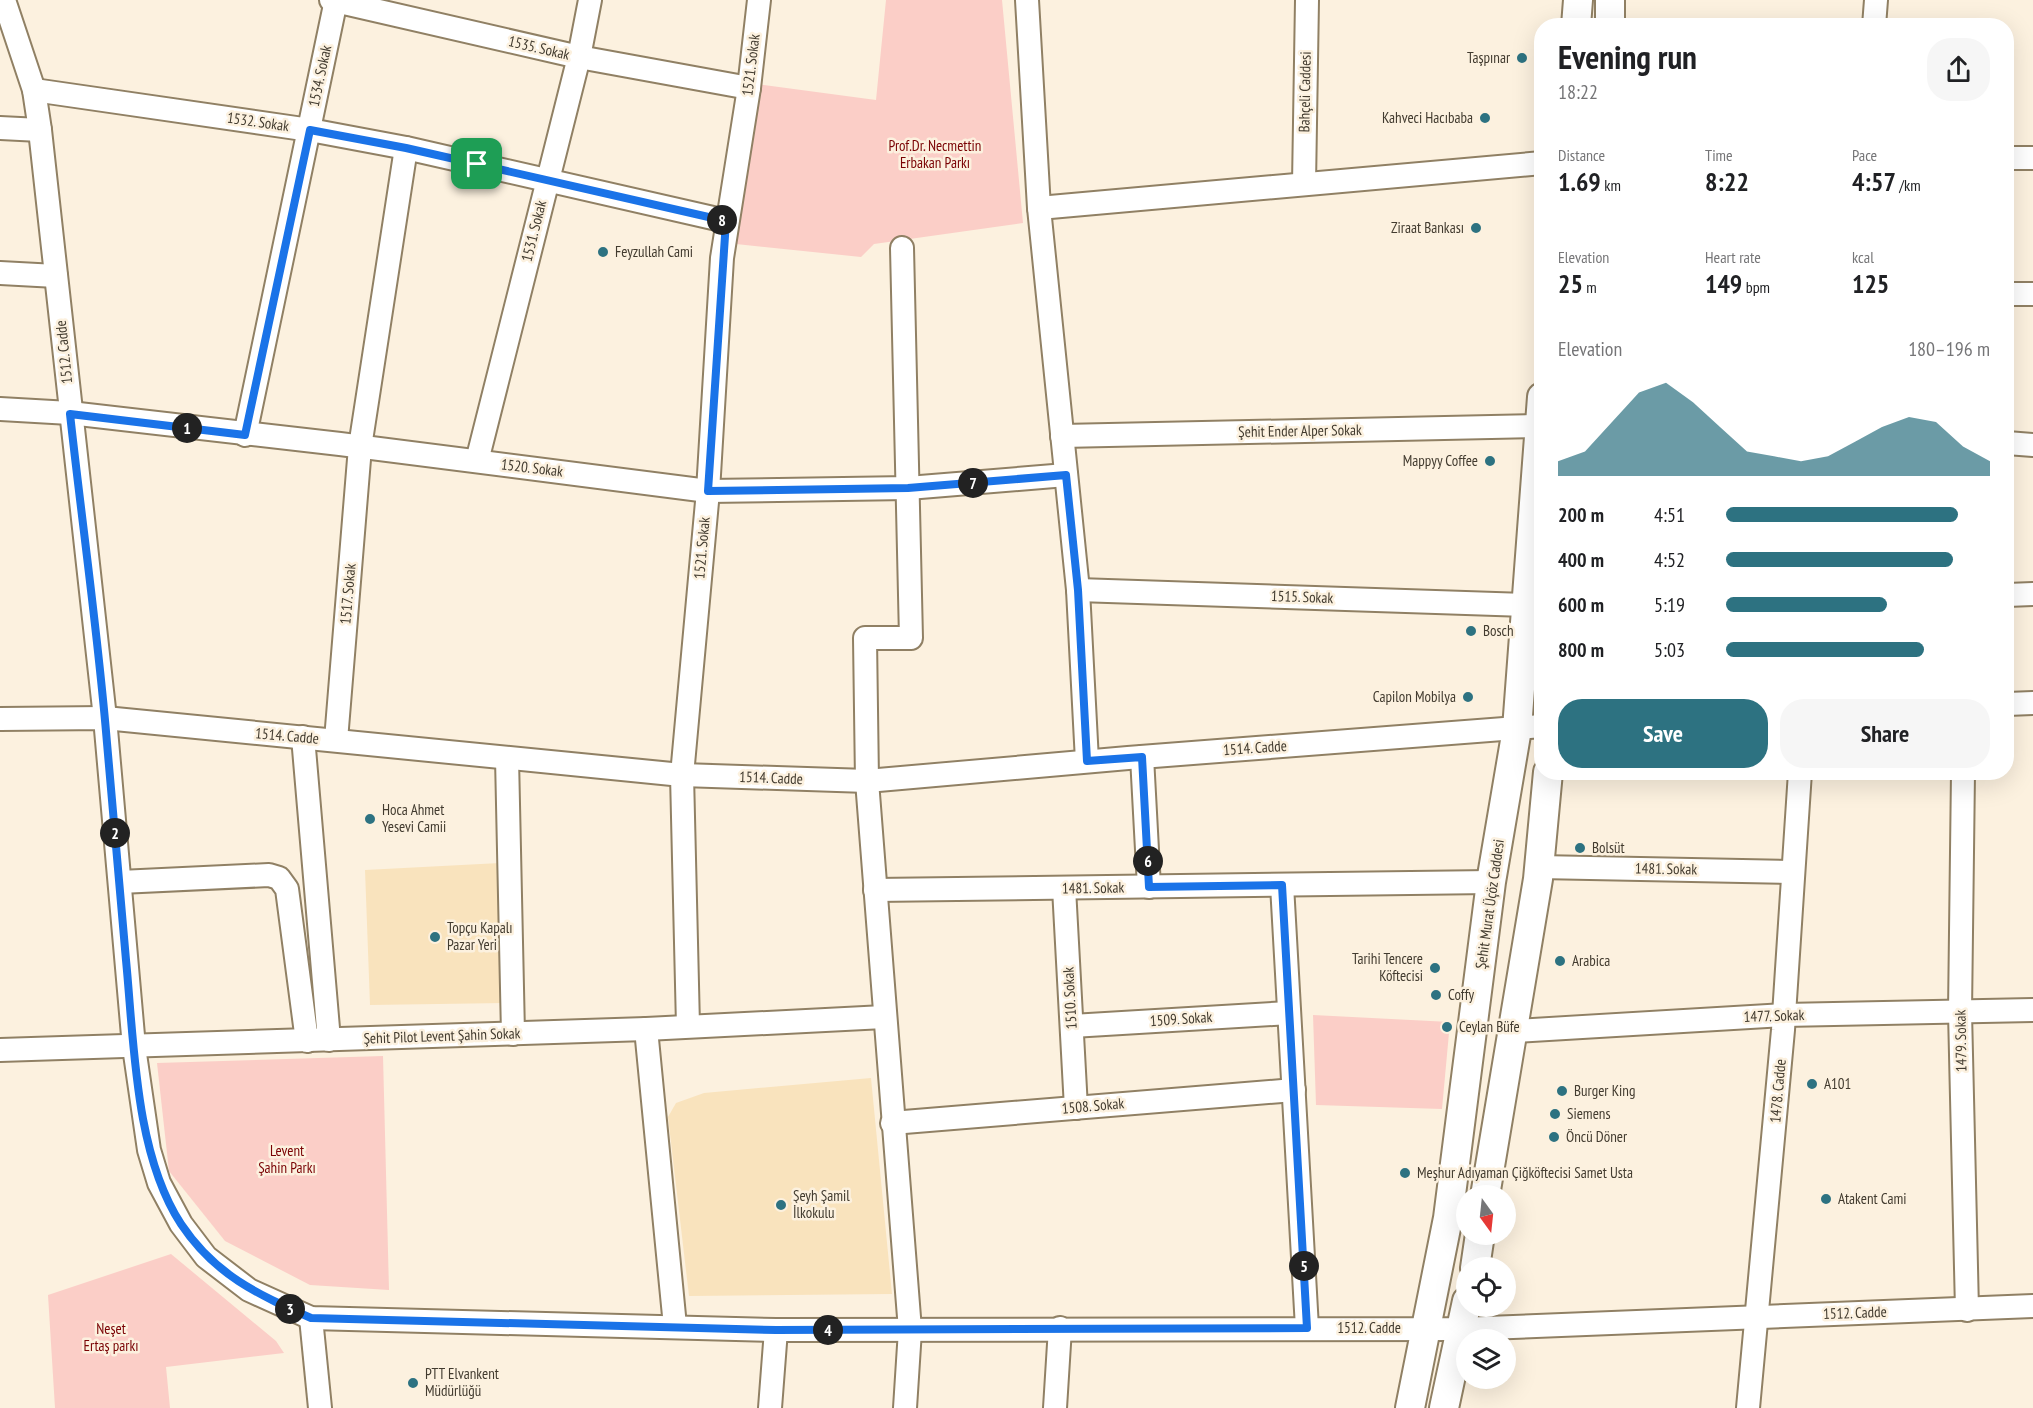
<!DOCTYPE html>
<html lang="en">
<head>
<meta charset="utf-8">
<style>
  :root { --surface:#fff; --page:#f6f6f6; --text:#202124; --muted:#757577; --accent:#2d7281 }
  body { margin:0; font-family:"PT Sans Narrow",sans-serif; background:var(--page); color:var(--text); height:100vh; display:flex; flex-direction:column; font-size:22px; white-space:nowrap }
  * { box-sizing:border-box; margin:0 }
  p { font-size:20px; color:var(--muted) }
  .icon { flex:none; width:33px; height:33px; fill:none; stroke:currentColor; stroke-width:2; stroke-linecap:round; stroke-linejoin:round }
  .map { position:relative; flex:1; overflow:hidden }
  .sheet { position:absolute; left:1534px; top:18px; width:480px; height:762px; display:flex; flex-direction:column; background:var(--surface); border-radius:24px; box-shadow:0 6px 24px #0002 }
  .sheet>* { flex:none }
  .needle { width:39px; rotate:165deg }
  .controls { position:absolute; left:1456px; top:1185px; display:grid; gap:12px }
  .controls a { display:grid; place-items:center; width:60px; height:60px; border-radius:50%; background:var(--surface); box-shadow:0 6px 24px #0002; font-size:30px }
  .pin { position:absolute; display:grid; place-items:center; width:51px; height:51px; color:#fff; margin:-26px; border-radius:12px; box-shadow:0 3px 9px #0006 }
  .km { position:absolute; width:30px; height:30px; margin:-15px; border-radius:50%; background:#222; color:#fff; font-size:16px; line-height:30px; text-align:center }
  .round { display:grid; place-items:center; flex:none; width:63px; height:63px; border-radius:24px; background:var(--page) }
  .headline { display:flex; align-items:center; justify-content:space-between; height:102px; padding:0 24px }
  h1 { font-size:33px; font-weight:800; line-height:45px }
  .stats { display:grid; grid-template-columns:repeat(3,1fr); gap:9px; height:102px; padding:6px 24px }
  .stats div { display:grid; align-content:center }
  .stats b { font-size:26px; font-weight:800 }
  .stats small { font-size:16px; font-weight:400 }
  .stats p { font-size:16px }
  .chart { height:168px; padding:12px 24px }
  .chart p { display:flex; justify-content:space-between }
  .chart svg { width:100%; height:108px; margin-top:6px; fill:var(--accent); opacity:.7 }
  .cta { display:flex; gap:12px; margin-top:auto; padding:12px 24px }
  .cta a { flex:1; height:69px; border-radius:24px; background:var(--accent); color:#fff; font-size:24px; font-weight:800; line-height:69px; text-align:center }
  .cta a+a { background:var(--page); color:var(--text) }
  ul { padding:0 24px; list-style:none; font-size:20px }
  li { display:grid; grid-template-columns:96px 72px 1fr; align-items:center; height:45px }
  li i { height:15px; border-radius:8px; background:var(--accent) }
  .map>svg:first-child { display:block }
  .built { fill:#f9e3bd }
  .green { fill:#fbcec7 }
  .lines { fill:none; stroke-linecap:round; stroke-linejoin:round }
  .minor-casing { stroke:#908064; stroke-width:26 }
  .major-casing { stroke:#908064; stroke-width:32 }
  .minor { stroke:#fff; stroke-width:22 }
  .major { stroke:#fff; stroke-width:28 }
  .route-casing { stroke:#fff; stroke-width:12 }
  .route { stroke:#1a73e8; stroke-width:8 }
  .poi-dot { fill:#2d7281; stroke:#fcf1df; stroke-width:2 }
  .labels { text-anchor:middle; stroke-width:5; stroke-linejoin:round; paint-order:stroke }
  .street-label { font-size:15px; fill:#423b2f; stroke:#fcf1df }
  .poi-label { font-size:15px; fill:#423b2f; stroke:#fcf1df; text-anchor:start }
  .park-label { font-size:15px; fill:#7a0304; stroke:#fcf1df }
</style>
</head>
<body>
<div class="map">
<svg width="2033" height="1408" viewBox="0 0 2033 1408">
  <rect width="100%" height="100%" fill="#fcf1df"/>
  <g class="built">
    <polygon points="500,863 505,1003 370,1005 365,870"/>
    <polygon points="871,1078 892,1294 689,1296 668,1117 676,1103 704,1093"/>
  </g>
  <g class="green">
    <polygon points="886,0 1002,0 1023,223 874,244 861,257 736,244 757,84 876,100"/>
    <polygon points="1313,1015 1450,1022 1442,1109 1316,1105"/>
    <polygon points="383,1056 389,1290 310,1285 225,1241 169,1171 157,1063"/>
    <polygon points="171,1254 276,1341 284,1353 166,1367 170,1408 55,1408 48,1295"/>
  </g>
  <g class="lines">
    <g class="minor-casing">
      <g id="minor">
        <polyline points="4,0 34,90 40,130 105,718 134,1047 149,1150 159,1183 181,1224 206,1257 249,1290 311,1318 776,1330 1461,1329 2033,1306"/>
        <polyline points="331,0 579,57 749,88"/>
        <polyline points="1027,0 1039,208 1078,590 1087,761"/>
        <polyline points="1874,26 1876,0"/>
        <polyline points="34,90 310,130 406,148 726,221"/>
        <polyline points="0,128 40,130"/>
        <polyline points="2007,158 2033,158"/>
        <polyline points="1304,184 1307,0"/>
        <polyline points="1039,208 1542,163"/>
        <polyline points="902,248 911,638 865,638 867,781 910,1330 905,1408"/>
        <polyline points="0,273 56,276"/>
        <polyline points="2007,294 2033,294"/>
        <polyline points="0,409 70,413 340,444 708,491 908,488 1066,475"/>
        <polyline points="245,435 336,0"/>
        <polyline points="1062,436 1539,426"/>
        <polyline points="2007,443 2033,445"/>
        <polyline points="477,461 579,57 590,0"/>
        <polyline points="1078,590 1526,605"/>
        <polyline points="2007,595 2033,594"/>
        <polyline points="2007,704 2033,703"/>
        <polyline points="0,719 105,718 682,775 867,781 1128,758 1542,726"/>
        <polyline points="303,737 329,1040"/>
        <polyline points="336,740 360,447 406,148"/>
        <polyline points="1142,757 1149,887"/>
        <polyline points="507,758 513,1034"/>
        <polyline points="1963,772 1960,1012 1967,1310"/>
        <polyline points="1539,867 1793,872"/>
        <polyline points="120,882 269,875 279,878 287,889 307,1041"/>
        <polyline points="1282,885 1307,1328"/>
        <polyline points="1064,888 1076,1108"/>
        <polyline points="875,890 1491,882"/>
        <polyline points="688,1026 682,775 708,491 722,258 749,88 759,0"/>
        <polyline points="1072,1026 1289,1013"/>
        <polyline points="646,1029 675,1326"/>
        <polyline points="1515,1031 1784,1015 2033,1010"/>
        <polyline points="0,1050 646,1029 884,1017"/>
        <polyline points="892,1123 1294,1090"/>
        <polyline points="311,1318 320,1408"/>
        <polyline points="770,1408 776,1330"/>
        <polyline points="1055,1408 1060,1328"/>
        <polyline points="1748,1408 1783,1030 1800,772"/>
      </g>
    </g>
    <g class="major-casing">
      <g id="major">
        <polyline points="1576,26 1578,0"/>
        <polyline points="1610,26 1610,0"/>
        <polyline points="1485,1196 1538,879 1548,772"/>
        <polyline points="1475,1268 1480,1234"/>
        <polyline points="1410,1408 1448,1218 1491,882 1517,729 1542,397"/>
        <polyline points="1444,1408 1467,1301"/>
      </g>
    </g>
    <use href="#minor" class="minor"/>
    <use href="#major" class="major"/>
  </g>
  <g class="lines">
    <g class="route-casing">
      <path id="route" d="M 310,130 L 406,148 L 726,221 L 708,491 L 908,488 L 1066,475 L 1078,590 L 1087,761 L 1142,757 L 1149,887 L 1282,885 L 1307,1328 L 776,1330 L 311,1318 C 257,1294 215,1275 181,1224 C 135,1154 134,1042 126,960 C 120,888 114,816 107,743 C 98,633 82,523 70,414 L 245,435 Z"/>
    </g>
    <use href="#route" class="route"/>
  </g>
  <g class="poi-dot">
    <circle cx="1522" cy="58" r="6"/>
    <circle cx="1485" cy="118" r="6"/>
    <circle cx="1476" cy="228" r="6"/>
    <circle cx="603" cy="252" r="6"/>
    <circle cx="1490" cy="461" r="6"/>
    <circle cx="1471" cy="631" r="6"/>
    <circle cx="1468" cy="697" r="6"/>
    <circle cx="370" cy="819" r="6"/>
    <circle cx="1580" cy="848" r="6"/>
    <circle cx="435" cy="937" r="6"/>
    <circle cx="1560" cy="961" r="6"/>
    <circle cx="1435" cy="968" r="6"/>
    <circle cx="1436" cy="995" r="6"/>
    <circle cx="1447" cy="1027" r="6"/>
    <circle cx="1812" cy="1084" r="6"/>
    <circle cx="1562" cy="1091" r="6"/>
    <circle cx="1555" cy="1114" r="6"/>
    <circle cx="1554" cy="1137" r="6"/>
    <circle cx="1405" cy="1173" r="6"/>
    <circle cx="1826" cy="1199" r="6"/>
    <circle cx="781" cy="1205" r="6"/>
    <circle cx="413" cy="1383" r="6"/>
  </g>
  <g class="labels">
    <g class="street-label">
      <text transform="translate(539 48) rotate(13)" y="5">1535. Sokak</text>
      <text transform="translate(751 65) rotate(-83)" y="5">1521. Sokak</text>
      <text transform="translate(320 76) rotate(-78)" y="5">1534. Sokak</text>
      <text transform="translate(1305 92) rotate(-89)" y="5">Bahçeli Caddesi</text>
      <text transform="translate(258 122) rotate(8)" y="5">1532. Sokak</text>
      <text transform="translate(534 231) rotate(-76)" y="5">1531. Sokak</text>
      <text transform="translate(64 352) rotate(-96)" y="5">1512. Cadde</text>
      <text transform="translate(1300 431) rotate(-1)" y="5">Şehit Ender Alper Sokak</text>
      <text transform="translate(532 468) rotate(7)" y="5">1520. Sokak</text>
      <text transform="translate(702 548) rotate(-85)" y="5">1521. Sokak</text>
      <text transform="translate(348 594) rotate(-85)" y="5">1517. Sokak</text>
      <text transform="translate(1302 597) rotate(2)" y="5">1515. Sokak</text>
      <text transform="translate(287 736) rotate(5)" y="5">1514. Cadde</text>
      <text transform="translate(1255 748) rotate(-4)" y="5">1514. Cadde</text>
      <text transform="translate(771 778) rotate(2)" y="5">1514. Cadde</text>
      <text transform="translate(1666 869) rotate(1)" y="5">1481. Sokak</text>
      <text transform="translate(1093 888) rotate(-1)" y="5">1481. Sokak</text>
      <text transform="translate(1490 904) rotate(-82)" y="5">Şehit Murat Üçöz Caddesi</text>
      <text transform="translate(1070 998) rotate(-93)" y="5">1510. Sokak</text>
      <text transform="translate(1774 1016) rotate(-2)" y="5">1477. Sokak</text>
      <text transform="translate(1181 1019) rotate(-4)" y="5">1509. Sokak</text>
      <text transform="translate(442 1036) rotate(-2)" y="5">Şehit Pilot Levent Şahin Sokak</text>
      <text transform="translate(1961 1041) rotate(-91)" y="5">1479. Sokak</text>
      <text transform="translate(1778 1091) rotate(-85)" y="5">1478. Cadde</text>
      <text transform="translate(1093 1106) rotate(-5)" y="5">1508. Sokak</text>
      <text transform="translate(1855 1313) rotate(-2)" y="5">1512. Cadde</text>
      <text x="1369" y="1333">1512. Cadde</text>
    </g>
    <g class="poi-label">
      <text x="1510" y="63" text-anchor="end">Taşpınar</text>
      <text x="1473" y="123" text-anchor="end">Kahveci Hacıbaba</text>
      <text x="1464" y="233" text-anchor="end">Ziraat Bankası</text>
      <text x="615" y="257">Feyzullah Cami</text>
      <text x="1478" y="466" text-anchor="end">Mappyy Coffee</text>
      <text x="1483" y="636">Bosch</text>
      <text x="1456" y="702" text-anchor="end">Capilon Mobilya</text>
      <text x="382" y="815">Hoca Ahmet<tspan x="382" dy="17">Yesevi Camii</tspan></text>
      <text x="1592" y="853">Bolsüt</text>
      <text x="447" y="933">Topçu Kapalı<tspan x="447" dy="17">Pazar Yeri</tspan></text>
      <text x="1423" y="964" text-anchor="end">Tarihi Tencere<tspan x="1423" dy="17">Köftecisi</tspan></text>
      <text x="1572" y="966">Arabica</text>
      <text x="1448" y="1000">Coffy</text>
      <text x="1459" y="1032">Ceylan Büfe</text>
      <text x="1824" y="1089">A101</text>
      <text x="1574" y="1096">Burger King</text>
      <text x="1567" y="1119">Siemens</text>
      <text x="1566" y="1142">Öncü Döner</text>
      <text x="1417" y="1178">Meşhur Adıyaman Çiğköftecisi Samet Usta</text>
      <text x="793" y="1201">Şeyh Şamil<tspan x="793" dy="17">İlkokulu</tspan></text>
      <text x="1838" y="1204">Atakent Cami</text>
      <text x="425" y="1379">PTT Elvankent<tspan x="425" dy="17">Müdürlüğü</tspan></text>
    </g>
    <g class="park-label">
      <text x="935" y="151">Prof.Dr. Necmettin<tspan x="935" dy="17">Erbakan Parkı</tspan></text>
      <text x="287" y="1156">Levent<tspan x="287" dy="17">Şahin Parkı</tspan></text>
      <text x="111" y="1334">Neşet<tspan x="111" dy="17">Ertaş parkı</tspan></text>
    </g>
  </g>
</svg>
<div class="controls">
<a><svg class="needle" viewBox="-14 -14 28 28"><path d="M0-13l5 13h-10z" fill="#e53935"/><path d="M0 13l5-13h-10z" fill="#757577"/></svg></a>
<a><svg class="icon" aria-label="locate" viewBox="0 0 24 24"><circle cx="12" cy="12" r="6"/><path d="M12 2v4M12 18v4M2 12h4M18 12h4"/></svg></a>
<a><svg class="icon" aria-label="layers" viewBox="0 0 24 24"><path d="M12 4l9 5-9 5-9-5zM3 14l9 5 9-5"/></svg></a>
</div>
<div class="pin" style="left:477px;top:164px;background:#1e9e55"><svg class="icon" aria-label="arrive" viewBox="0 0 24 24"><path d="M6 21V4h12l-3 4 3 4H6"/></svg></div>
<b class="km" style="left:187px;top:428px">1</b>
<b class="km" style="left:115px;top:833px">2</b>
<b class="km" style="left:290px;top:1309px">3</b>
<b class="km" style="left:828px;top:1330px">4</b>
<b class="km" style="left:1304px;top:1266px">5</b>
<b class="km" style="left:1148px;top:861px">6</b>
<b class="km" style="left:973px;top:483px">7</b>
<b class="km" style="left:722px;top:220px">8</b>
<section class="sheet">
<div class="headline"><div><h1>Evening run</h1><p>18:22</p></div><a class="round"><svg class="icon" aria-label="share" viewBox="0 0 24 24"><path d="M12 15V3M7 8l5-5 5 5M5 13v7h14v-7"/></svg></a></div>
<div class="stats">
<div><p>Distance</p><b>1.69<small> km</small></b></div>
<div><p>Time</p><b>8:22</b></div>
<div><p>Pace</p><b>4:57<small> /km</small></b></div>
</div>
<div class="stats">
<div><p>Elevation</p><b>25<small> m</small></b></div>
<div><p>Heart rate</p><b>149<small> bpm</small></b></div>
<div><p>kcal</p><b>125</b></div>
</div>
<div class="chart"><p><span>Elevation</span>180–196 m</p>
<svg viewBox="0 0 160 44" preserveAspectRatio="none"><path d="M0 44V38L10 34L20 22L30 10L40 6L50 14L60 24L70 34L80 36L90 38L100 36L110 30L120 24L130 20L140 22L150 32L160 38V44z"/></svg>
</div>
<ul>
<li><b>200 m</b>4:51<i style="width:88%"></i></li>
<li><b>400 m</b>4:52<i style="width:86%"></i></li>
<li><b>600 m</b>5:19<i style="width:61%"></i></li>
<li><b>800 m</b>5:03<i style="width:75%"></i></li>
</ul>
<div class="cta"><a>Save</a><a>Share</a></div>
</section>
</div>
</body>
</html>
